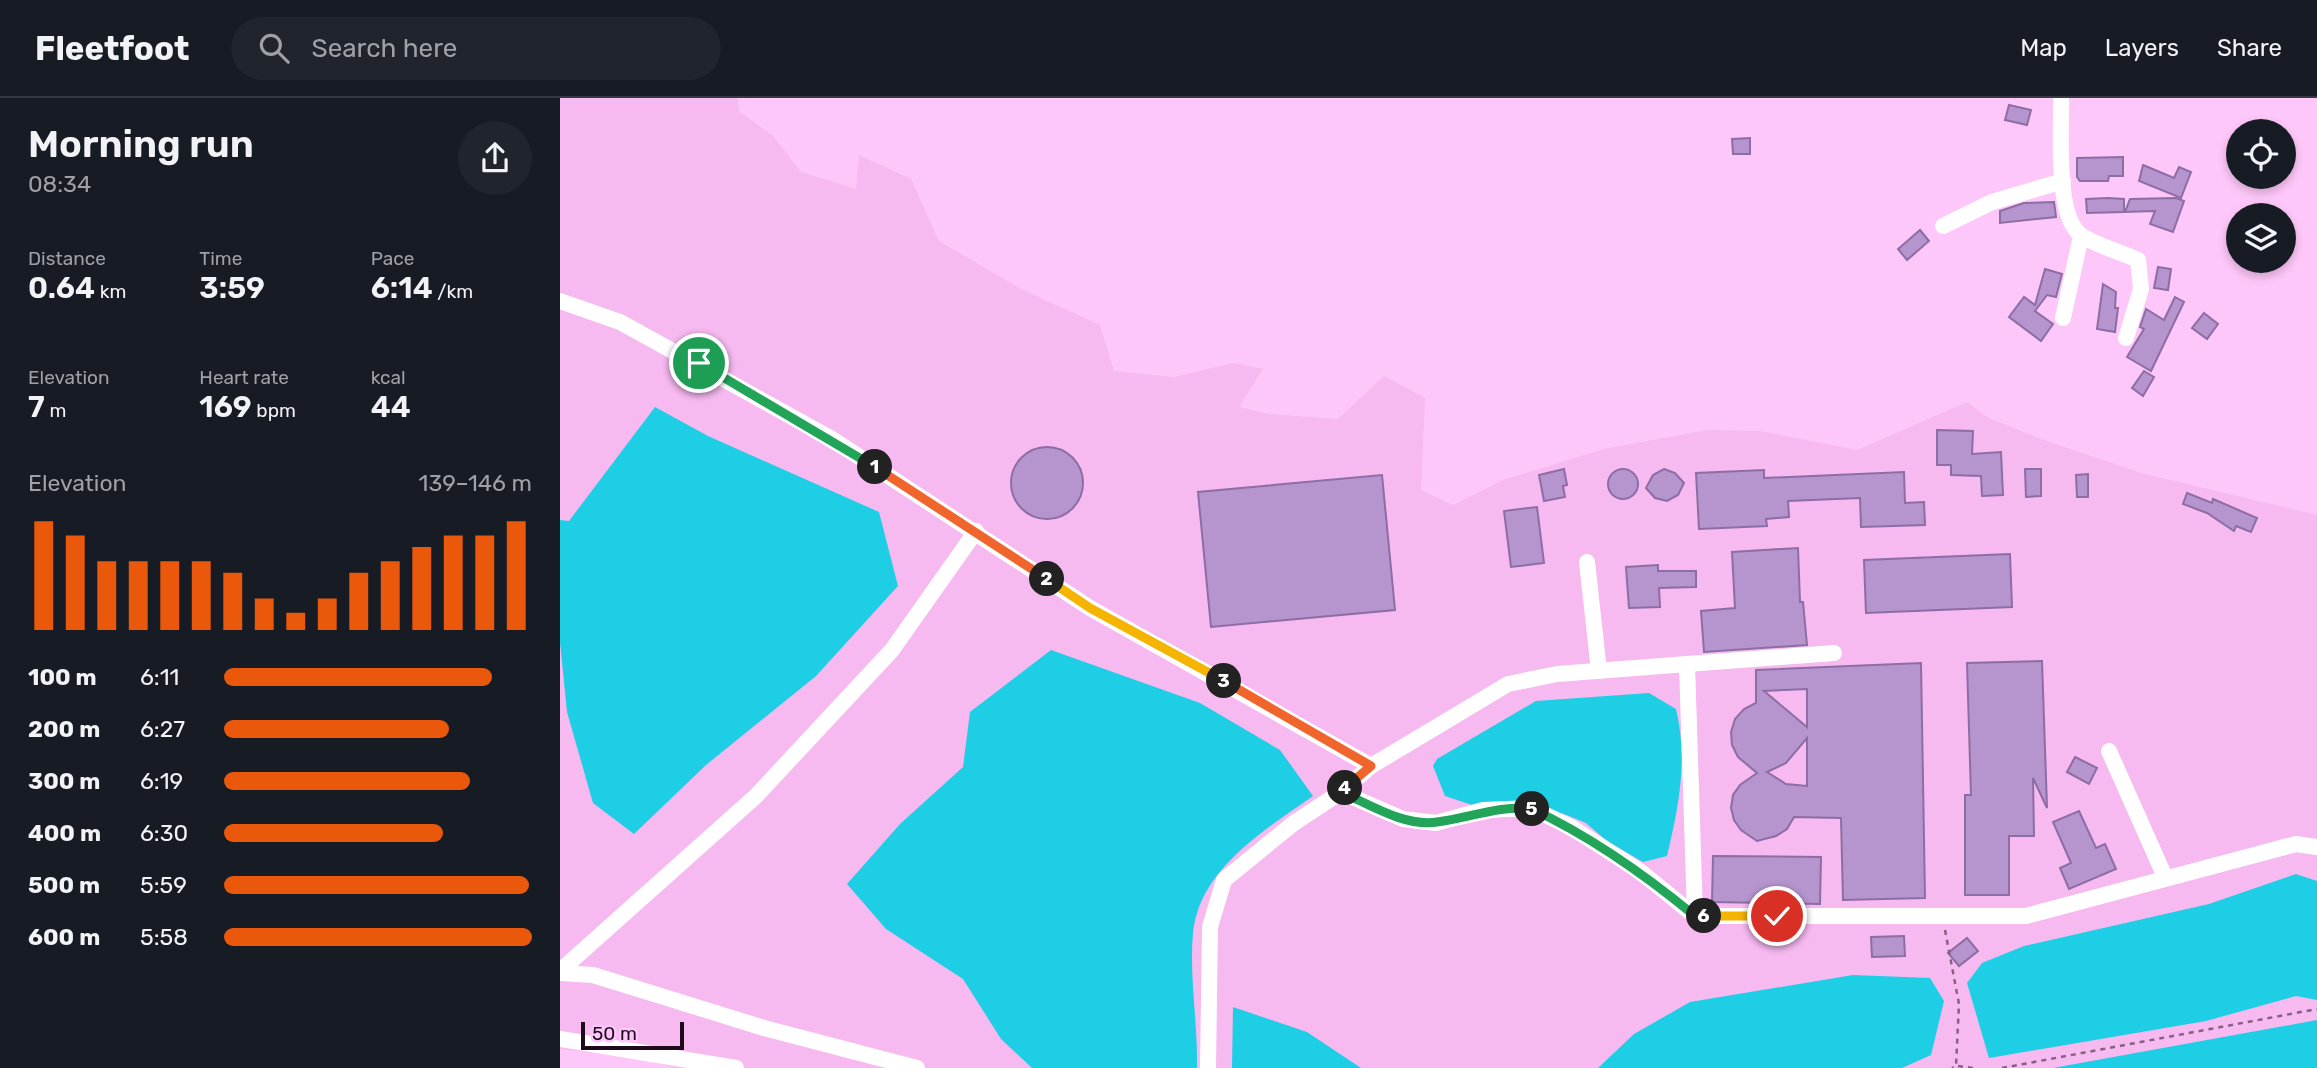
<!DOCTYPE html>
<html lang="en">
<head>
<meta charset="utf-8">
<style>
  :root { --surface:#171b24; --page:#20242c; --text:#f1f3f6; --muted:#9ea1a6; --line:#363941; --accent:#ea580c }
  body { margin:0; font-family:Rubik,sans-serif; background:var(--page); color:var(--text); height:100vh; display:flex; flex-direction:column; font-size:26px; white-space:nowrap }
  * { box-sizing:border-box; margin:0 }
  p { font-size:23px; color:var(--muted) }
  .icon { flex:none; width:38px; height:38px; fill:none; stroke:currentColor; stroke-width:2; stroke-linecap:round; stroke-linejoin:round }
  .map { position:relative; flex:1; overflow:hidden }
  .drawer { display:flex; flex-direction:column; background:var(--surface); width:560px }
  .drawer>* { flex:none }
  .buttons { position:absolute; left:1666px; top:21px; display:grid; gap:14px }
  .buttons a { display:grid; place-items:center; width:70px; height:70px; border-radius:50%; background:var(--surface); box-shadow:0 4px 10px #0003; font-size:35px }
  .scale { position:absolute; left:21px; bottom:18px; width:103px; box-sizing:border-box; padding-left:7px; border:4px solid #1d0a1b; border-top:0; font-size:19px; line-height:24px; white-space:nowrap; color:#1d0a1b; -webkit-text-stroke:5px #fec7f9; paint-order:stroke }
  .pin { position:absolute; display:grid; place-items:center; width:60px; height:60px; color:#fff; margin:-30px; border:4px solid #fff; border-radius:50%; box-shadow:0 2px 7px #0007 }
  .km { position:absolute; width:35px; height:35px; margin:-18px; border-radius:50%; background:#222; color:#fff; font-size:19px; line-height:35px; text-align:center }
  .round { display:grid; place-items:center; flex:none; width:74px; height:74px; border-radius:37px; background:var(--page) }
  .headline { display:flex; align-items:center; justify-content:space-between; height:119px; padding:0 28px }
  h1 { font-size:38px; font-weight:600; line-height:52px }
  .figures { display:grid; grid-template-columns:repeat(3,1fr); gap:10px; height:119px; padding:7px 28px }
  .figures div { display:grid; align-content:center }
  .figures b { font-size:30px; font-weight:600 }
  .figures small { font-size:19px; font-weight:400 }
  .figures p { font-size:19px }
  .chart { height:196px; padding:14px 28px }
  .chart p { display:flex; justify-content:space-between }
  .chart svg { width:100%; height:126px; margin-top:7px; stroke:var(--accent); stroke-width:6 }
  ul { padding:0 28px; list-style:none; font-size:23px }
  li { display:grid; grid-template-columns:112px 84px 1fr; align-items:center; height:52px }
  li i { height:18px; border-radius:9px; background:var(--accent) }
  header { display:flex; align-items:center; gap:42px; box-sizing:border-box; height:98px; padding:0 35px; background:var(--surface); border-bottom:2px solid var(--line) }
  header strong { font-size:33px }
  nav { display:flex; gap:38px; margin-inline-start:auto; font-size:24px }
  .search { width:490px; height:63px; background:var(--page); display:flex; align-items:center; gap:18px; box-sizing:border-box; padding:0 24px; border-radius:38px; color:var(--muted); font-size:26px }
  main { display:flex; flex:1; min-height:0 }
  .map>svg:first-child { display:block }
  .built { fill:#f6b9f0 }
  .water { fill:#1dcee5 }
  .building { fill:#b695cf; stroke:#8c6da4; stroke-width:2; fill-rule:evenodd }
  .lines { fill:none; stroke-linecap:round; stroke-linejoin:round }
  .path { stroke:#856282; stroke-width:2.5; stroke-dasharray:5 5; stroke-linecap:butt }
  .minor { stroke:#fff; stroke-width:16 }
  .split-1-casing { stroke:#fff; stroke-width:14 }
  .split-2-casing { stroke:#fff; stroke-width:14 }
  .split-3-casing { stroke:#fff; stroke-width:14 }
  .split-4-casing { stroke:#fff; stroke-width:14 }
  .split-5-casing { stroke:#fff; stroke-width:14 }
  .split-6-casing { stroke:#fff; stroke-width:14 }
  .split-7-casing { stroke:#fff; stroke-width:14 }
  .split-1 { stroke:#22a559; stroke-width:9 }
  .split-2 { stroke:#f0652b; stroke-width:9 }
  .split-3 { stroke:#f5b400; stroke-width:9 }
  .split-4 { stroke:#f0652b; stroke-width:9 }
  .split-5 { stroke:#22a559; stroke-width:9 }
  .split-6 { stroke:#22a559; stroke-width:9 }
  .split-7 { stroke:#f5b400; stroke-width:9 }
</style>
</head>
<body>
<header>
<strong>Fleetfoot</strong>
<div class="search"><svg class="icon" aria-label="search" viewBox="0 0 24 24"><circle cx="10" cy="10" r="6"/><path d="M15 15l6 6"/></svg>Search here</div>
<nav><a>Map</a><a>Layers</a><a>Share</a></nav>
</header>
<main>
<section class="drawer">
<div class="headline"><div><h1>Morning run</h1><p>08:34</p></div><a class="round"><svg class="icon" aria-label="share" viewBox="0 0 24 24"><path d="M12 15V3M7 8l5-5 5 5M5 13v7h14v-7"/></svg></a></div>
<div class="figures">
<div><p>Distance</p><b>0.64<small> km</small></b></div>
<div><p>Time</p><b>3:59</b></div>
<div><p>Pace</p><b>6:14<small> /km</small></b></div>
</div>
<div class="figures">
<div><p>Elevation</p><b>7<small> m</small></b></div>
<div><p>Heart rate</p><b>169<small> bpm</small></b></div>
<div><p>kcal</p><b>44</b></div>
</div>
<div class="chart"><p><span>Elevation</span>139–146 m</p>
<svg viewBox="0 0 160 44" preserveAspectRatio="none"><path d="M5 44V6M15 44V11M25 44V20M35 44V20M45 44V20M55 44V20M65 44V24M75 44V33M85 44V38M95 44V33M105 44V24M115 44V20M125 44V15M135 44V11M145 44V11M155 44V6"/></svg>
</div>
<ul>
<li><b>100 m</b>6:11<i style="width:87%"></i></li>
<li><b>200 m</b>6:27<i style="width:73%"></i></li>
<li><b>300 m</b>6:19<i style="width:80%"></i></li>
<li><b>400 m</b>6:30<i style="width:71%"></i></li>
<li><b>500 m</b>5:59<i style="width:99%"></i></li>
<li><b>600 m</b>5:58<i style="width:100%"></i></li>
</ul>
</section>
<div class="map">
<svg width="1757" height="970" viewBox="0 0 1757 970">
  <rect width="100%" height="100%" fill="#fec7f9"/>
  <polygon class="built" points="0,0 177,0 180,14 213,38 241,74 296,91 299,57 351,81 379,143 463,192 540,227 554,273 614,279 674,265 703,271 679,309 709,316 778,321 824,278 865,300 861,392 893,407 943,382 1044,351 1147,332 1200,333 1297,352 1407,304 1429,320 1478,340 1581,375 1757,417 1757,970 117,970 77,960 0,951"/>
  <g class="water">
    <polygon points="95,309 148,338 319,414 338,488 256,578 146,667 74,736 33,705 7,614 0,544 0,422 9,423"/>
    <path d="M 491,552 L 640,605 L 720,652 L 753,698 C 706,731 639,771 633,835 C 629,878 638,926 637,970 L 472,970 L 441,941 L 403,881 L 326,831 L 287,786 L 340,726 L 403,669 L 410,614 Z"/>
    <path d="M 1089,595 L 1116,611 C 1128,661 1119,708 1107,758 L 1083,764 L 1047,743 L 1026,725 L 1004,716 L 962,707 L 915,708 L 885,698 L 873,668 L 877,661 L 976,603 Z"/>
    <polygon points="1736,776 1757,783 1757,902 1736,898 1646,923 1429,960 1407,885 1422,865 1464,848 1649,806"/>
    <polygon points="1293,877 1370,880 1384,903 1371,957 1342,970 1038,970 1074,936 1130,904"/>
    <polygon points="673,909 747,934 801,970 672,970"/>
    <polygon points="1757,922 1757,970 1493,970"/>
  </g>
  <g class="building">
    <polygon points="1449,7 1471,12 1467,27 1445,22"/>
    <polygon points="1190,40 1190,56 1173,56 1172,41"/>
    <polygon points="1563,59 1563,78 1549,78 1548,83 1520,83 1517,79 1517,60"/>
    <polygon points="1583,67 1614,80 1619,69 1631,74 1621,100 1579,83"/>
    <polygon points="1548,100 1564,101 1564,114 1527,115 1526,101"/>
    <polygon points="1616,100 1624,103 1613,134 1590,126 1595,113 1565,114 1570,101"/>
    <polygon points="1494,104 1496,119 1440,125 1440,113 1464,105"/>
    <polygon points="1360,132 1369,143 1347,162 1338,151"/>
    <polygon points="1598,169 1611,171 1608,192 1594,190"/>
    <polygon points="1485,171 1502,176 1496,199 1487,197 1475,213 1493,226 1481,243 1449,219 1464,199 1475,207"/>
    <polygon points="1543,186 1556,194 1555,210 1558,210 1555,234 1537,231"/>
    <polygon points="1615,199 1624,204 1591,273 1567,259 1584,231 1580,229 1586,211 1604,222"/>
    <polygon points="1644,215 1658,226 1647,241 1632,230"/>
    <polygon points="1584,273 1594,279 1583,298 1572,290"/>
    <polygon points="1377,332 1413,333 1412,356 1441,354 1443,397 1422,398 1421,378 1391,377 1391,367 1377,367"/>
    <circle cx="487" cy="385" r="36"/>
    <polygon points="1004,371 1007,387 1003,388 1005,399 984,403 979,377"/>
    <polygon points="1104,371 1115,375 1124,385 1118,397 1107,403 1095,400 1086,390 1093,377"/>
    <polygon points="1465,371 1481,371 1481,398 1466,399"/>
    <circle cx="1063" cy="386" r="15"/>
    <polygon points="1204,372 1204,380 1344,374 1345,405 1364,404 1365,427 1301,429 1300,400 1228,403 1229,419 1206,421 1207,428 1139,431 1136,375"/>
    <polygon points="1528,376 1528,399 1517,399 1516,377"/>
    <polygon points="822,377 835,512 651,529 638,394"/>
    <polygon points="1627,395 1652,405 1653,401 1697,420 1691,434 1676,428 1674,433 1647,415 1623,406"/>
    <polygon points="977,409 984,465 951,469 944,413"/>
    <polygon points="1238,450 1240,504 1243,504 1247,547 1144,554 1141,513 1175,510 1172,454"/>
    <polygon points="1450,456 1452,509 1306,515 1304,462"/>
    <polygon points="1098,467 1098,473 1136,473 1136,489 1099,490 1100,509 1069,510 1066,469"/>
    <polygon points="1482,563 1487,710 1473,680 1474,738 1449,738 1449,797 1405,797 1405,697 1411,697 1407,565"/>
    <path d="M 1361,565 L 1365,800 L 1283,802 L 1281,720 L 1234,719 L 1227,731 L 1216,738 L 1197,743 L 1181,732 L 1174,722 L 1171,710 L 1173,697 L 1180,687 L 1197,675 L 1178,659 L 1172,647 L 1171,634 L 1175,621 L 1184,611 L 1196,605 L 1196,572 ZM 1247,591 L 1247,629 L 1204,593 ZM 1247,640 L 1247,688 L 1226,686 L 1207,674 L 1226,665 Z"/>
    <polygon points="1515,659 1537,670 1529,686 1507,674"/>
    <polygon points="1519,713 1536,750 1545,746 1556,771 1509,791 1500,770 1511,765 1493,724"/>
    <polygon points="1153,758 1261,759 1260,806 1152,804"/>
    <polygon points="1344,838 1345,858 1312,859 1311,839"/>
    <polygon points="1407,840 1418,853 1399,868 1388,855"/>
  </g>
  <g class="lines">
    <g class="path">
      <polyline points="1385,832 1399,906 1396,968 1392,970"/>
      <polyline points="1398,968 1413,970"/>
      <polyline points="1442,970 1757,911"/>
    </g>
    <g class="minor">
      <path d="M 1501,0 C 1502,32 1494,119 1522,138 C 1538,148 1561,154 1578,162 L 1581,191 L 1566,240"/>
      <polyline points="1383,128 1432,104 1503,83"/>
      <polyline points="0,203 60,224 272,341 530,510 811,668 948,586 997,576 1127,566 1135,818 1466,818 1736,746 1757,749"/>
      <polyline points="1503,220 1521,138"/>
      <polyline points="1027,464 1039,573"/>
      <polyline points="1127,566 1274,555"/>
      <polyline points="1549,653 1605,779"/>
      <polyline points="781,694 843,721 876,725 923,712 971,710 1011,729 1081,774 1135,818"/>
      <polyline points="0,873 196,698 332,552 416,433"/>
      <polyline points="0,875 33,877 204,930 357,970"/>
      <polyline points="0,941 176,970"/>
      <polyline points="648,970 650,829 664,782 734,725 781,694 811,668"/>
    </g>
  </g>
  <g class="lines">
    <g class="split-1-casing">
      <polyline id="split-1" points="139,265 315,369"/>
    </g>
    <g class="split-2-casing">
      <polyline id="split-2" points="315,369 487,481"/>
    </g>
    <g class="split-3-casing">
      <polyline id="split-3" points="487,481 530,510 664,583"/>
    </g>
    <g class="split-4-casing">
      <polyline id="split-4" points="664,583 811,668 785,690"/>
    </g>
    <g class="split-5-casing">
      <path id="split-5" d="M 785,690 L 781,694 C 809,706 844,729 877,724 C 910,720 939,707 972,711"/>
    </g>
    <g class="split-6-casing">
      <path id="split-6" d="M 972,711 C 1032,739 1084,776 1135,818 L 1144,818"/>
    </g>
    <g class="split-7-casing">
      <polyline id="split-7" points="1144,818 1217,818"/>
    </g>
    <use href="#split-1" class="split-1"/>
    <use href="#split-2" class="split-2"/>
    <use href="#split-3" class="split-3"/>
    <use href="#split-4" class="split-4"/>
    <use href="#split-5" class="split-5"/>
    <use href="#split-6" class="split-6"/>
    <use href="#split-7" class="split-7"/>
  </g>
</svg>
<div class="buttons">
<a><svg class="icon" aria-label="locate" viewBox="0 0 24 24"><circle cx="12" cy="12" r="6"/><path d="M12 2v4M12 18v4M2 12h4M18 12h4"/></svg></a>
<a><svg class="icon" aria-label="layers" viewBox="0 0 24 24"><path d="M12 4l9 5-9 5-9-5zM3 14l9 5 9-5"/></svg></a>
</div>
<div class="scale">50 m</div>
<div class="pin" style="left:139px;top:265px;background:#1e9e55"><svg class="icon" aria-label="arrive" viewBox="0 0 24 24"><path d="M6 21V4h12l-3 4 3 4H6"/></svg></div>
<div class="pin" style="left:1217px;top:818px;background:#d93025"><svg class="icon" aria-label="check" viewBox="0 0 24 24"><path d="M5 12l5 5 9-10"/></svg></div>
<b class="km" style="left:315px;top:369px">1</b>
<b class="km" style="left:487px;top:481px">2</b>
<b class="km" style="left:664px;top:583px">3</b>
<b class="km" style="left:785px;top:690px">4</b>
<b class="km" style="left:972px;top:711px">5</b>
<b class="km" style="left:1144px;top:818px">6</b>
</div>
</main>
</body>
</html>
